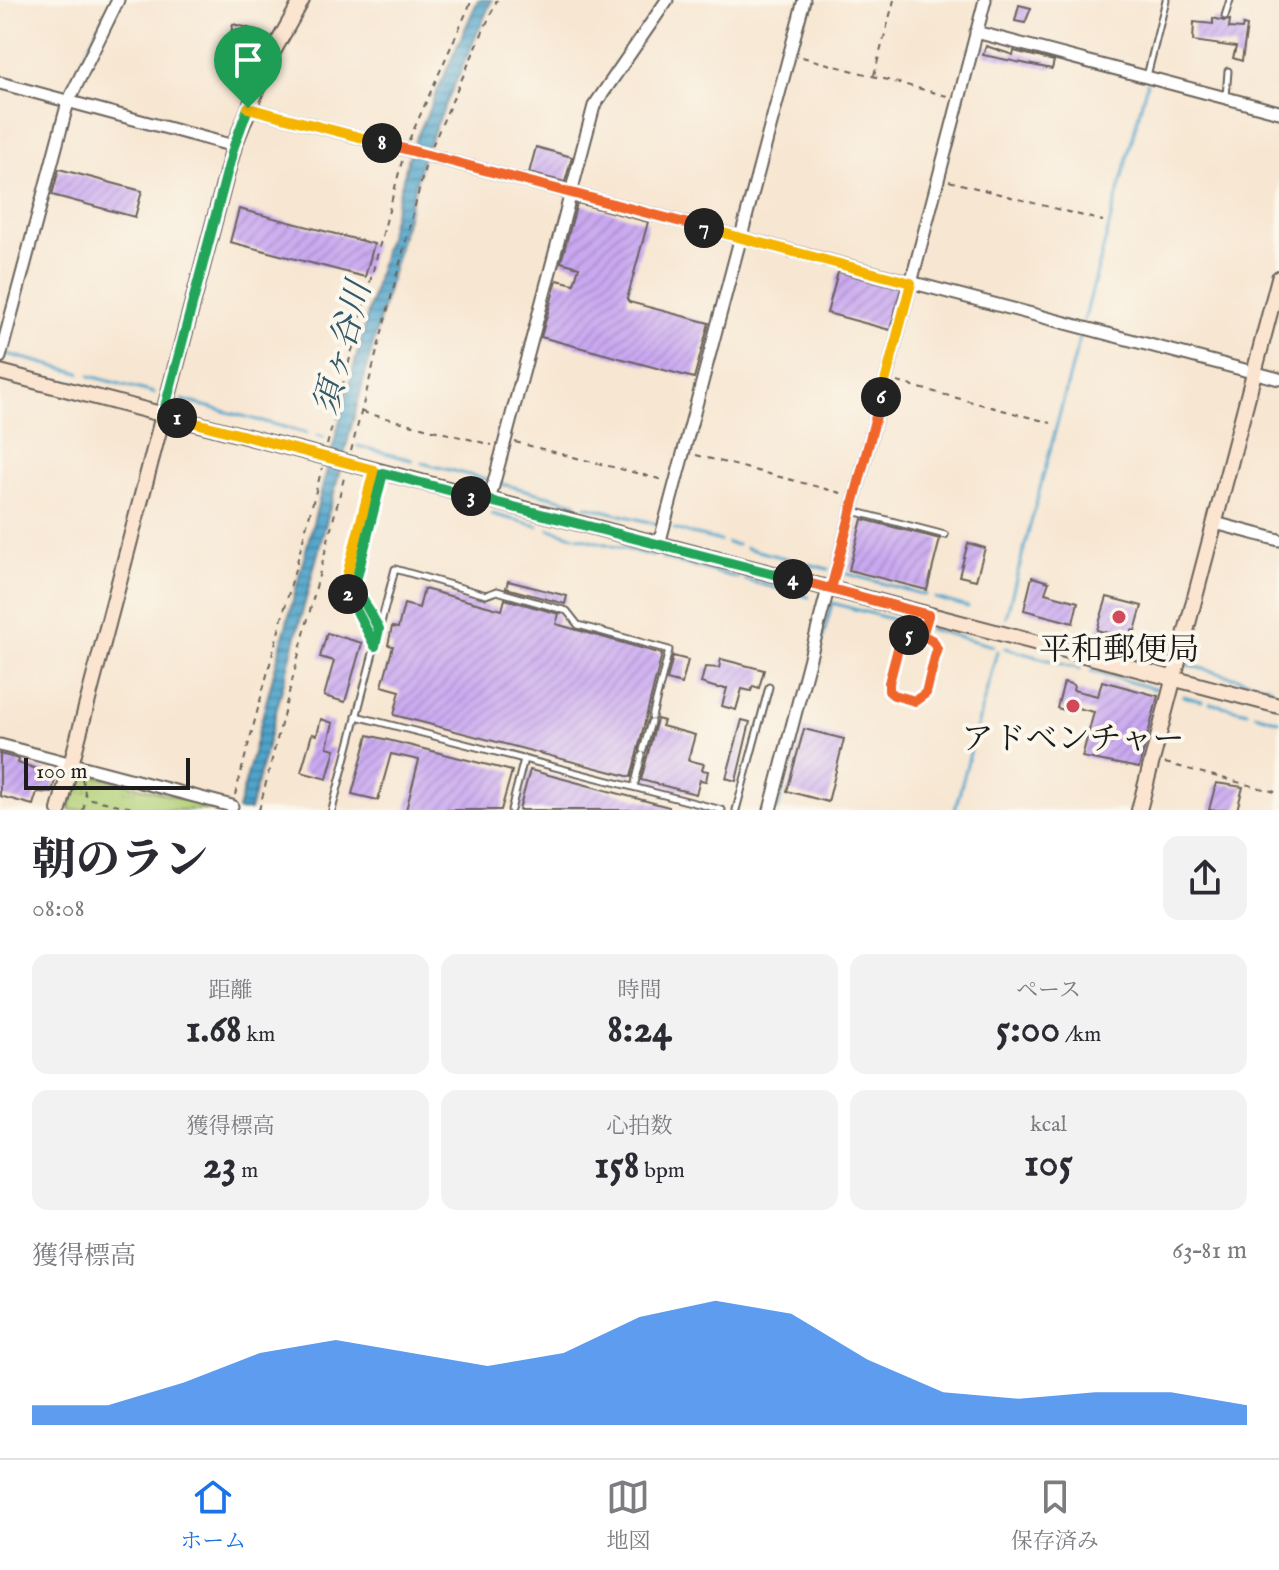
<!DOCTYPE html>
<html lang="ja">
<head>
<meta charset="utf-8">
<style>
  :root { --surface:#fff; --page:#f2f2f3; --text:#2b2b33; --muted:#7c7c81; --line:#e1e1e2; --accent:#1a73e8 }
  body { margin:0; font-family:"IM FELL English","Noto Serif JP",serif; background:var(--page); color:var(--text); height:100vh; display:flex; flex-direction:column; font-size:30px; white-space:nowrap }
  * { box-sizing:border-box; margin:0 }
  p { font-size:26px; color:var(--muted) }
  .icon { flex:none; width:44px; height:44px; fill:none; stroke:currentColor; stroke-width:2; stroke-linecap:round; stroke-linejoin:round }
  .map { position:relative; height:810px; overflow:hidden }
  .side { display:flex; flex-direction:column; background:var(--surface); flex:1 }
  .side>* { flex:none }
  .scale { position:absolute; left:24px; bottom:20px; width:166px; box-sizing:border-box; padding-left:8px; border:4px solid #1c1c1c; border-top:0; font-size:22px; line-height:28px; white-space:nowrap; color:#1c1c1c; -webkit-text-stroke:6px #fbf7ec; paint-order:stroke }
  .pin { position:absolute; display:grid; place-items:center; width:68px; height:68px; color:#fff; margin:-82px -34px; border-radius:50% 50% 50% 0; rotate:-45deg; box-shadow:0 0 8px #0007 }
  .pin .icon { rotate:45deg }
  .km { position:absolute; width:40px; height:40px; margin:-20px; border-radius:50%; background:#222; color:#fff; font-size:22px; line-height:40px; text-align:center }
  .round { display:grid; place-items:center; flex:none; width:84px; height:84px; border-radius:16px; background:var(--page) }
  .headline { display:flex; align-items:center; justify-content:space-between; height:136px; padding:0 32px }
  h1 { font-size:44px; font-weight:800; line-height:60px }
  .figures { display:grid; grid-template-columns:repeat(3,1fr); gap:12px; height:136px; padding:8px 32px }
  .figures div { display:grid; align-content:center; border-radius:16px; background:var(--page); text-align:center }
  .figures b { font-size:40px; font-weight:800 }
  .figures small { font-size:22px; font-weight:400 }
  .figures p { font-size:22px }
  .chart { height:224px; padding:16px 32px }
  .chart p { display:flex; justify-content:space-between }
  .chart svg { width:100%; height:144px; margin-top:8px; fill:var(--accent); opacity:.7 }
  .tabs { display:flex; justify-content:space-around; align-items:center; height:112px; border-top:2px solid var(--line); background:var(--surface); font-size:22px; color:var(--muted) }
  .tabs a { display:grid; justify-items:center; gap:4px }
  .tabs .selected { color:var(--accent) }
  .map>svg:first-child { display:block }
  .park { fill:url(#park-tufts); stroke:#67764a; stroke-width:2 }
  .water { fill:url(#water-rules); stroke:#366074; stroke-width:2 }
  .lines { fill:none; stroke-linecap:round; stroke-linejoin:round }
  .stream { stroke:#4fa4cb; stroke-width:3 }
  .building { fill:url(#building-hatch) }
  .lane-casing { stroke:#69635b; stroke-width:9 }
  .street-casing { stroke:#69635b; stroke-width:15 }
  .secondary-casing { stroke:#69635b; stroke-width:18 }
  .path { stroke:#69635b; stroke-width:2; stroke-dasharray:6 6; stroke-linecap:butt }
  .lane { stroke:#fff; stroke-width:5 }
  .street { stroke:#fff; stroke-width:11 }
  .secondary { stroke:#fce5d0; stroke-width:14 }
  .split-1-casing { stroke:#fff; stroke-width:16 }
  .split-2-casing { stroke:#fff; stroke-width:16 }
  .split-3-casing { stroke:#fff; stroke-width:16 }
  .split-4-casing { stroke:#fff; stroke-width:16 }
  .split-5-casing { stroke:#fff; stroke-width:16 }
  .split-6-casing { stroke:#fff; stroke-width:16 }
  .split-7-casing { stroke:#fff; stroke-width:16 }
  .split-8-casing { stroke:#fff; stroke-width:16 }
  .split-9-casing { stroke:#fff; stroke-width:16 }
  .split-1 { stroke:#22a559; stroke-width:10 }
  .split-2 { stroke:#f5b400; stroke-width:10 }
  .split-3 { stroke:#22a559; stroke-width:10 }
  .split-4 { stroke:#22a559; stroke-width:10 }
  .split-5 { stroke:#f0652b; stroke-width:10 }
  .split-6 { stroke:#f0652b; stroke-width:10 }
  .split-7 { stroke:#f5b400; stroke-width:10 }
  .split-8 { stroke:#f0652b; stroke-width:10 }
  .split-9 { stroke:#f5b400; stroke-width:10 }
  .poi-dot { fill:#d1495b; stroke:#fbf7ec; stroke-width:3 }
  .labels { text-anchor:middle; stroke-width:8; stroke-linejoin:round; paint-order:stroke }
  .poi-label { font-size:32px; fill:#1c1c1c; stroke:#fbf7ec }
  .water-label { font-size:34px; font-style:italic; fill:#33596b; stroke:#fbf7ec }
</style>
</head>
<body>
<div class="map">
<svg width="1279" height="810" viewBox="0 0 1279 810">
  <defs>
    <pattern id="park-tufts" width="24" height="20" patternUnits="userSpaceOnUse" patternTransform="scale(2)"><rect width="24" height="20" fill="#b2d077"/><path d="M3 7l-1-3M5 7V3M7 7l1-3M15 17l-1-3M17 17v-4M19 17l1-3" fill="none" stroke="#98b266"/></pattern>
    <pattern id="water-rules" width="6" height="5" patternUnits="userSpaceOnUse" patternTransform="scale(2)"><rect width="6" height="5" fill="#4fa4cb"/><path d="M0 2.5h6" fill="none" stroke="#4185a4"/></pattern>
    <pattern id="building-hatch" width="6" height="6" patternUnits="userSpaceOnUse" patternTransform="scale(2)"><rect width="6" height="6" fill="#c9a8f0"/><path d="M-1 1l2-2M0 6l6-6M5 7l2-2" fill="none" stroke="#ac90cd"/></pattern>
  </defs>
  <rect width="100%" height="100%" fill="#fbf7ec"/>
  <filter id="ink" filterUnits="userSpaceOnUse"><feTurbulence type="fractalNoise" baseFrequency=".0125" numOctaves="2"/><feDisplacementMap in="SourceGraphic" scale="16" xChannelSelector="R" yChannelSelector="G"/><feConvolveMatrix kernelMatrix="1 2 1 2 8 2 1 2 1" color-interpolation-filters="sRGB"/></filter>
  <filter id="wash" filterUnits="userSpaceOnUse"><feTurbulence type="fractalNoise" baseFrequency=".006" numOctaves="4" result="noise"/><feDisplacementMap in="SourceGraphic" scale="32" xChannelSelector="R" yChannelSelector="G"/><feGaussianBlur stdDeviation="1.8" result="paint"/><feColorMatrix in="noise" values="0 0 0 0 0 0 0 0 0 0 0 0 0 0 0 0 0 1.4 0 .05"/><feComposite in="paint" operator="in"/></filter>
  <g filter="url(#wash)">
    <rect width="100%" height="100%" fill="#f7e6d1"/>
    <polygon class="park" points="82,772 223,809 224,810 69,810 78,773"/>
    <polygon class="water" points="478,0 492,0 423,156 250,810 238,810 410,152"/>
    <g class="lines">
      <g class="stream">
        <polyline points="65,94 112,0"/>
        <polyline points="1252,110 1279,118"/>
        <polyline points="1084,321 1147,83"/>
        <polyline points="7,354 80,373"/>
        <polyline points="90,376 154,393"/>
        <polyline points="182,400 306,433"/>
        <polyline points="317,435 324,437"/>
        <polyline points="358,446 412,460"/>
        <polyline points="422,463 489,480"/>
        <polyline points="502,484 576,503"/>
        <polyline points="586,506 657,524"/>
        <polyline points="492,514 538,526"/>
        <polyline points="549,529 574,536"/>
        <polyline points="674,529 720,541"/>
        <polyline points="578,537 653,556"/>
        <polyline points="727,543 737,545"/>
        <polyline points="746,548 828,569"/>
        <polyline points="662,558 738,578"/>
        <polyline points="844,573 925,595"/>
        <polyline points="745,580 809,597"/>
        <polyline points="935,598 968,607"/>
        <polyline points="1006,617 1081,333"/>
        <polyline points="929,629 993,646"/>
        <polyline points="821,645 832,603 917,626"/>
        <polyline points="1005,648 1080,669"/>
        <polyline points="1188,665 1271,687"/>
        <polyline points="1091,671 1155,689"/>
        <polyline points="810,689 819,652"/>
        <polyline points="1183,696 1202,701"/>
        <polyline points="1210,703 1247,712"/>
        <polyline points="1255,714 1279,721"/>
        <polyline points="801,722 808,694"/>
        <polyline points="790,766 800,727"/>
        <polyline points="778,810 788,770"/>
        <polyline points="955,810 997,651"/>
      </g>
    </g>
    <g id="blocks">
      <g class="building">
        <polygon points="1019,5 1031,8 1025,23 1015,21"/>
        <polygon points="1213,18 1224,21 1230,20 1229,28 1242,29 1243,25 1247,26 1242,61 1233,58 1236,47 1193,41 1194,22 1213,24"/>
        <polygon points="233,24 256,30 253,42 250,41 249,45 233,40 231,48 222,46 225,37 230,38"/>
        <polygon points="986,46 1013,55 1014,51 1054,61 1052,69 983,55"/>
        <polygon points="536,147 572,157 565,182 529,173"/>
        <polygon points="59,169 142,191 135,217 52,195"/>
        <polygon points="577,203 648,222 627,299 629,302 709,323 694,378 541,337 557,280 574,284 579,267 561,262"/>
        <polygon points="239,209 374,244 365,277 230,242"/>
        <polygon points="838,272 901,288 890,330 827,313"/>
        <polygon points="862,519 940,539 927,590 849,570"/>
        <polygon points="968,543 985,548 976,580 959,576"/>
        <polygon points="1032,577 1049,582 1045,593 1078,602 1073,623 1024,610"/>
        <polygon points="508,581 567,596 565,604 506,588"/>
        <polygon points="424,589 502,610 505,599 559,614 556,624 662,654 631,777 394,715 400,691 382,686 393,646 388,645 392,627 398,628 404,604 419,608"/>
        <polygon points="1107,597 1142,606 1135,631 1132,630 1130,639 1097,630"/>
        <polygon points="327,633 362,643 345,702 324,696 334,661 320,657"/>
        <polygon points="673,656 688,660 682,684 667,680"/>
        <polygon points="721,659 764,670 759,688 753,686 751,691 742,689 736,710 722,706 727,688 717,688 701,683 705,667 719,668"/>
        <polygon points="1102,681 1158,696 1139,768 1082,757 1094,712 1069,706 1068,711 1057,708 1064,682 1074,685 1073,690 1098,696"/>
        <polygon points="321,719 333,723 327,747 335,749 327,779 301,772 312,734 317,735"/>
        <polygon points="657,719 664,721 662,726 695,735 688,760 704,764 702,770 708,771 706,781 700,780 696,794 641,780"/>
        <polygon points="742,720 750,722 736,781 726,778"/>
        <polygon points="804,729 844,739 828,802 787,791"/>
        <polygon points="368,735 512,771 501,810 406,810 419,760 391,754 378,800 352,794"/>
        <polygon points="0,754 19,759 18,763 56,775 52,793 37,792 33,805 0,796"/>
        <polygon points="530,770 669,807 669,810 519,810"/>
        <polygon points="1216,783 1243,787 1237,810 1209,810"/>
      </g>
    </g>
  </g>
  <g filter="url(#ink)">
    <use href="#blocks" fill-opacity="0" stroke="#69635b" stroke-width="2"/>
    <g class="lines">
      <g class="lane-casing">
        <g id="lane">
          <polyline points="1225,16 1230,0"/>
          <polyline points="1147,76 1166,0"/>
          <polyline points="1226,97 1228,71"/>
          <polyline points="374,471 344,587 375,645"/>
          <polyline points="853,511 945,535"/>
          <polyline points="379,629 355,585 383,474"/>
          <polygon points="915,634 933,641 937,649 926,693 915,701 894,695 889,691 900,641 905,636"/>
          <polyline points="922,635 927,617"/>
          <polyline points="356,716 722,810"/>
          <polyline points="643,750 651,722"/>
          <polyline points="634,787 642,755"/>
          <polyline points="332,810 395,569 486,595 497,591 567,611 578,625 669,650 652,717"/>
          <polyline points="511,810 524,759"/>
          <polyline points="736,810 769,687"/>
        </g>
      </g>
      <g class="street-casing">
        <g id="street">
          <polyline points="976,32 1279,112"/>
          <polyline points="0,83 234,146"/>
          <polyline points="248,108 1279,379"/>
          <polyline points="0,357 68,102 118,0"/>
          <polyline points="489,501 594,106 667,0"/>
          <polyline points="1215,523 1279,540"/>
          <polyline points="659,544 804,0"/>
          <polyline points="831,589 985,0"/>
          <polyline points="0,745 232,806"/>
          <polyline points="770,810 828,589"/>
        </g>
      </g>
      <g class="secondary-casing">
        <g id="secondary">
          <polyline points="0,372 1279,706"/>
          <polyline points="59,810 234,146 269,59 302,0"/>
          <polyline points="1139,810 1279,278"/>
        </g>
      </g>
      <g class="path">
        <polyline points="802,57 947,96"/>
        <polyline points="874,75 894,0"/>
        <polyline points="409,140 472,0"/>
        <polyline points="432,146 497,0"/>
        <polyline points="949,181 1103,221"/>
        <polyline points="897,382 1051,423"/>
        <polyline points="362,412 492,445"/>
        <polyline points="515,442 663,480"/>
        <polyline points="327,445 402,161"/>
        <polyline points="351,451 425,167"/>
        <polyline points="696,455 845,494"/>
        <polyline points="1165,763 1279,793"/>
        <polyline points="82,778 86,798 143,810"/>
        <polyline points="235,795 322,468"/>
        <polyline points="83,810 86,799"/>
        <polyline points="259,810 345,474"/>
      </g>
      <use href="#lane" class="lane"/>
      <use href="#street" class="street"/>
      <use href="#secondary" class="secondary"/>
    </g>
  </g>
  <g class="lines" filter="url(#ink)">
    <g class="split-1-casing">
      <polyline id="split-1" points="177,418 163,415 234,146 248,108"/>
    </g>
    <g class="split-2-casing">
      <polyline id="split-2" points="177,418 374,470 344,587 348,594"/>
    </g>
    <g class="split-3-casing">
      <polyline id="split-3" points="348,594 375,646 379,629 355,585 383,473 471,496"/>
    </g>
    <g class="split-4-casing">
      <polyline id="split-4" points="471,496 793,579"/>
    </g>
    <g class="split-5-casing">
      <polyline id="split-5" points="793,579 928,615 922,635 933,641 937,649 926,693 915,701 894,695 889,691 889,683 900,641 909,635"/>
    </g>
    <g class="split-6-casing">
      <polyline id="split-6" points="881,397 831,589 928,615 922,635 909,635"/>
    </g>
    <g class="split-7-casing">
      <polyline id="split-7" points="704,228 911,283 881,397"/>
    </g>
    <g class="split-8-casing">
      <polyline id="split-8" points="382,143 704,228"/>
    </g>
    <g class="split-9-casing">
      <polyline id="split-9" points="248,108 382,143"/>
    </g>
    <use href="#split-1" class="split-1"/>
    <use href="#split-2" class="split-2"/>
    <use href="#split-3" class="split-3"/>
    <use href="#split-4" class="split-4"/>
    <use href="#split-5" class="split-5"/>
    <use href="#split-6" class="split-6"/>
    <use href="#split-7" class="split-7"/>
    <use href="#split-8" class="split-8"/>
    <use href="#split-9" class="split-9"/>
  </g>
  <g class="poi-dot">
    <circle cx="1119" cy="617" r="8"/>
    <circle cx="1073" cy="706" r="8"/>
  </g>
  <g class="labels">
    <g class="poi-label">
      <text x="1119" y="660">平和郵便局</text>
      <text x="1073" y="749">アドベンチャー</text>
    </g>
    <g class="water-label">
      <text transform="translate(341 348) rotate(-75)" y="12">須ヶ谷川</text>
    </g>
  </g>
</svg>
<div class="scale">100 m</div>
<div class="pin" style="left:248px;top:108px;background:#1e9e55"><svg class="icon" aria-label="arrive" viewBox="0 0 24 24"><path d="M6 21V4h12l-3 4 3 4H6"/></svg></div>
<b class="km" style="left:177px;top:418px">1</b>
<b class="km" style="left:348px;top:594px">2</b>
<b class="km" style="left:471px;top:496px">3</b>
<b class="km" style="left:793px;top:579px">4</b>
<b class="km" style="left:909px;top:635px">5</b>
<b class="km" style="left:881px;top:397px">6</b>
<b class="km" style="left:704px;top:228px">7</b>
<b class="km" style="left:382px;top:143px">8</b>
</div>
<section class="side">
<div class="headline"><div><h1>朝のラン</h1><p>08:08</p></div><a class="round"><svg class="icon" aria-label="share" viewBox="0 0 24 24"><path d="M12 15V3M7 8l5-5 5 5M5 13v7h14v-7"/></svg></a></div>
<div class="figures">
<div><p>距離</p><b>1.68<small> km</small></b></div>
<div><p>時間</p><b>8:24</b></div>
<div><p>ペース</p><b>5:00<small> /km</small></b></div>
</div>
<div class="figures">
<div><p>獲得標高</p><b>23<small> m</small></b></div>
<div><p>心拍数</p><b>158<small> bpm</small></b></div>
<div><p>kcal</p><b>105</b></div>
</div>
<div class="chart"><p><span>獲得標高</span>63–81 m</p>
<svg viewBox="0 0 160 44" preserveAspectRatio="none"><path d="M0 44V38L10 38L20 31L30 22L40 18L50 22L60 26L70 22L80 11L90 6L100 10L110 24L120 34L130 36L140 34L150 34L160 38V44z"/></svg>
</div>
</section>
<nav class="tabs">
<a class="selected"><svg class="icon" aria-label="home" viewBox="0 0 24 24"><path d="M3 11l9-7 9 7M6 9v11h12V9"/></svg>ホーム</a>
<a><svg class="icon" aria-label="map" viewBox="0 0 24 24"><path d="M3 6l6-2 6 2 6-2v14l-6 2-6-2-6 2zM9 4v14M15 6v14"/></svg>地図</a>
<a><svg class="icon" aria-label="saved" viewBox="0 0 24 24"><path d="M7 4h10v16l-5-4-5 4z"/></svg>保存済み</a>
</nav>
</body>
</html>
